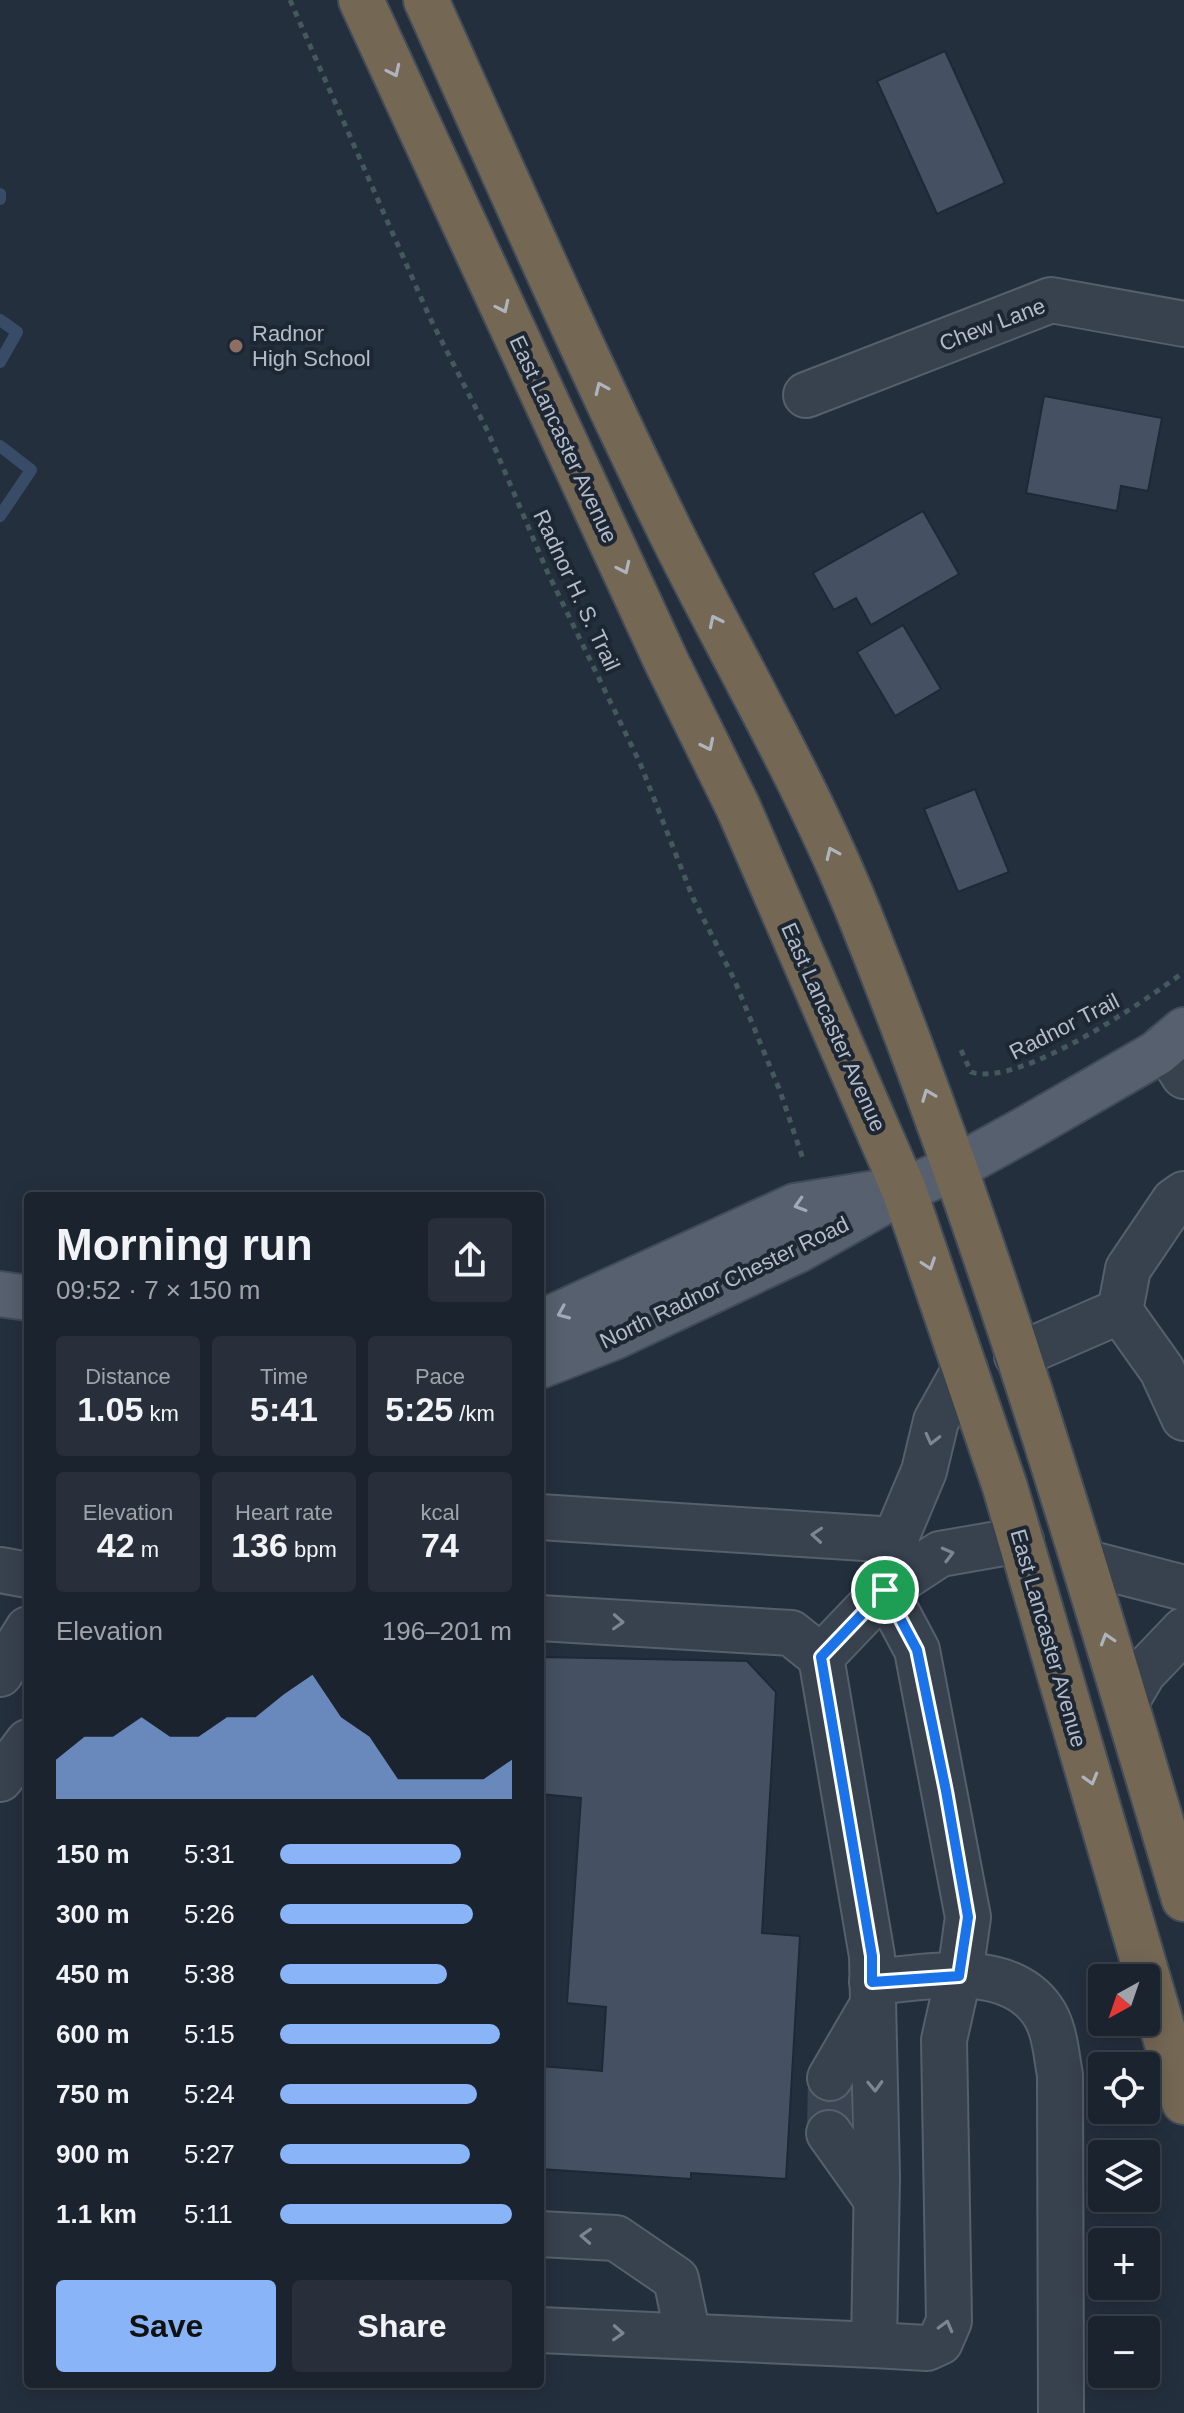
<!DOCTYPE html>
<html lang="en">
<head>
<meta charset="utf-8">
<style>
  :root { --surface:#1b232e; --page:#282f3a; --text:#f1f3f6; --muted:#a0a4aa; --line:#39404a; --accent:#8ab4f8 }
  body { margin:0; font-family:Helvetica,sans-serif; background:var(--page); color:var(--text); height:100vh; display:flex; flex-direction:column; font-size:30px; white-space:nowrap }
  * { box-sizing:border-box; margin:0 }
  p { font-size:26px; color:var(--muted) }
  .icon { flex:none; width:44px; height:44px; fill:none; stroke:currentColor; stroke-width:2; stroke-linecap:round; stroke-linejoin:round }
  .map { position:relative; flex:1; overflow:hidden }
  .side { position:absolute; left:24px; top:1192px; width:520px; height:1196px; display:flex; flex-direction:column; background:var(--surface); border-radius:8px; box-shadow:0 4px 20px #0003,0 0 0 2px var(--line) }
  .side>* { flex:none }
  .needle { width:52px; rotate:220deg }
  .buttons { position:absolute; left:1088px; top:1964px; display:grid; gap:16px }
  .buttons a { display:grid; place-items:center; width:72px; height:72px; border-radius:8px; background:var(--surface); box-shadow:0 4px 20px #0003,0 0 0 2px var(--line); font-size:40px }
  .pin { position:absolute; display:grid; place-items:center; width:68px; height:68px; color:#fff; margin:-34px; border:4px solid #fff; border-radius:50%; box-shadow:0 2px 8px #0007 }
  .round { display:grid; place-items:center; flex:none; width:84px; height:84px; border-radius:8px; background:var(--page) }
  .headline { display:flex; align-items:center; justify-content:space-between; height:136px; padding:0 32px }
  h1 { font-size:44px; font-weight:700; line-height:60px }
  .metrics { display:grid; grid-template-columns:repeat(3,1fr); gap:12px; height:136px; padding:8px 32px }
  .metrics div { display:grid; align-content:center; border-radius:8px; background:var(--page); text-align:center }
  .metrics b { font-size:34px; font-weight:700 }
  .metrics small { font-size:22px; font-weight:400 }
  .metrics p { font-size:22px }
  .chart { height:224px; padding:16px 32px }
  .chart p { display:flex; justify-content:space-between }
  .chart svg { width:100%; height:144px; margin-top:8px; fill:var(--accent); opacity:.7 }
  .primary-button { display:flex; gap:16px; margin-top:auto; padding:16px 32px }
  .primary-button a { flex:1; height:92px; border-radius:8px; background:var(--accent); color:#111; font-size:32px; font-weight:700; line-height:92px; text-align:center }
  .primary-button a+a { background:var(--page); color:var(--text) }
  ul { padding:0 32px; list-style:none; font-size:26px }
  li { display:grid; grid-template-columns:128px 96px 1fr; align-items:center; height:60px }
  li i { height:20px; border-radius:10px; background:var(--accent) }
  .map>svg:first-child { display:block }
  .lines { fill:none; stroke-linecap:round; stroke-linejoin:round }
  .stream { stroke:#394c67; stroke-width:12 }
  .building { fill:#455162; stroke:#1f2835; stroke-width:2 }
  .minor-tunnel { stroke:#3a4453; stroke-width:44; stroke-dasharray:44 22; stroke-linecap:butt }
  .minor-casing { stroke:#565f6c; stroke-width:48 }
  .major-casing { stroke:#414a57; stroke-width:48 }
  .highway-casing { stroke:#434c59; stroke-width:48 }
  .path { stroke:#44595c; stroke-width:5; stroke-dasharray:6 6; stroke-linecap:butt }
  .minor { stroke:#38414e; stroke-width:44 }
  .major { stroke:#56606e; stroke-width:44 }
  .highway { stroke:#746855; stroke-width:44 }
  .oneway { stroke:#aeb4bd }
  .oneway2 { stroke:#a1aab7 }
  .oneway3 { stroke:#7c8592 }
  .route-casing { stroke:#fff; stroke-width:16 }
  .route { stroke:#1a73e8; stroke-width:10 }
  .education-dot { fill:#8d6e63; stroke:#1d2633; stroke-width:3 }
  .labels { text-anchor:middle; stroke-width:8; stroke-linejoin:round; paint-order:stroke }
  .street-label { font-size:22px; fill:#b4bcc9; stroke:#1d2633 }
  .poi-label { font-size:22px; fill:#b4bcc9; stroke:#1d2633; text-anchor:start }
</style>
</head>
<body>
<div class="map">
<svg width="1184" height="2413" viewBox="0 0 1184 2413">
  <rect width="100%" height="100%" fill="#242f3e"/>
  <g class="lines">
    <g class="stream">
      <polyline points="0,194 0,199"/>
      <polyline points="0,320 17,332 0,362"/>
      <polyline points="0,446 31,470 0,516"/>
    </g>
  </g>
  <g class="building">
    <polygon points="945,51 1005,183 937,214 877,81"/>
    <polygon points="1044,396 1162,418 1148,491 1121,486 1117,511 1026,493"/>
    <polygon points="923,511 959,574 871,625 856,598 834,610 813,573"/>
    <polygon points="903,625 941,689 895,716 857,652"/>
    <polygon points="975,789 1009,872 958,892 924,809"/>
    <polygon points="540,1657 747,1661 776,1692 762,1933 800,1936 786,2179 691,2173 691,2179 540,2169 540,2066 602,2071 606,2007 567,2003 581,1798 540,1794"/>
  </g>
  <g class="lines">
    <polyline class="minor-tunnel" points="829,2133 830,2078"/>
    <g class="minor-casing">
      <g id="minor">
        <polyline points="806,395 1051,300 1184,324"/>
        <polyline points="1165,1046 1184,1076"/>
        <polyline points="1120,1311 1162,1370 1184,1418"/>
        <polyline points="1017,1356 1120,1311 1128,1269 1174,1201 1184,1194"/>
        <polyline points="965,1369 936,1421 924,1471 895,1540 885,1590 917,1650 968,1917 962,1960 944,2040 949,2321 940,2342 927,2348 874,2345 877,2176 872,1956 821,1657 885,1590 940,1554 1021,1540"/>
        <polyline points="540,1517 895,1540"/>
        <polyline points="1084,1562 1184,1588"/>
        <polyline points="0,1570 28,1575"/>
        <polyline points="540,1618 791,1633 821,1657"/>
        <polyline points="0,1674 28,1629"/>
        <polyline points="1126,1702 1143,1673 1184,1630"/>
        <polyline points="0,1779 28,1742"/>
        <path d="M 872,1982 C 924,1978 1006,1959 1042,2010 C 1055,2028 1056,2054 1060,2075 L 1061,2413"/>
        <polyline points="830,2078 873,2004"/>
        <polyline points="829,2133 876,2199"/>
        <polyline points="540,2234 616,2238 676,2279 688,2336"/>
        <polyline points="540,2330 874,2345"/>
      </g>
    </g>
    <g class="major-casing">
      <g id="major">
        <polyline points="0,1294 28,1298"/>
        <polyline points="540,1323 795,1206 882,1192"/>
        <polyline points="540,1366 612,1338 798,1250 904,1190 955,1168 1024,1130 1157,1053 1184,1030"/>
      </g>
    </g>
    <g class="highway-casing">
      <g id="highway">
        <polyline points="361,0 667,663 738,807 904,1190 1005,1487 1184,2102"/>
        <path d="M 426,0 C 506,178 585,358 671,533 C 735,662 809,787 862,921 C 990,1239 1087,1570 1184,1899"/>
      </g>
    </g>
    <g class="path">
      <polyline points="290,0 430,318 488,432 547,571 640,763 693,898 734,979 780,1091 804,1162"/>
      <path d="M 961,1050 L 971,1072 C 1019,1088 1143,1002 1184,972"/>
    </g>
    <use href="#minor" class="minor"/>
    <use href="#major" class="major"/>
    <use href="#highway" class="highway"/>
  </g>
  <defs><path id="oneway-chevron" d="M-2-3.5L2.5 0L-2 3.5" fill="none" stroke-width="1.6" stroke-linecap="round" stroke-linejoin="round" transform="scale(2)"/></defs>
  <g class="oneway">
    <use href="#oneway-chevron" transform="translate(394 71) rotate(65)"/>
    <use href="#oneway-chevron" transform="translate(503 307) rotate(65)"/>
    <use href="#oneway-chevron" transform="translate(601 388) rotate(-114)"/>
    <use href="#oneway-chevron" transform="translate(624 568) rotate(65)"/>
    <use href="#oneway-chevron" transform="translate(715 621) rotate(-116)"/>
    <use href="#oneway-chevron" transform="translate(708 745) rotate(64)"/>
    <use href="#oneway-chevron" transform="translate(832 853) rotate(-114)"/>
    <use href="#oneway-chevron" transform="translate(928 1095) rotate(-111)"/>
    <use href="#oneway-chevron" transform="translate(929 1264) rotate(71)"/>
    <use href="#oneway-chevron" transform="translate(1107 1639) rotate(-107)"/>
    <use href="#oneway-chevron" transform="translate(1091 1779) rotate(74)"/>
  </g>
  <g class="oneway2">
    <use href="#oneway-chevron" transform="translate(800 1205) rotate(163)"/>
    <use href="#oneway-chevron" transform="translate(563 1313) rotate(157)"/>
  </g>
  <g class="oneway3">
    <use href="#oneway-chevron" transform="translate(932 1439) rotate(104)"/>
    <use href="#oneway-chevron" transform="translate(817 1535) rotate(-176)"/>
    <use href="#oneway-chevron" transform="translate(948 1554) rotate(-15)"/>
    <use href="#oneway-chevron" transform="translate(618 1622) rotate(3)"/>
    <use href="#oneway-chevron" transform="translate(875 2086) rotate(88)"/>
    <use href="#oneway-chevron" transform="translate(586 2236) rotate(-177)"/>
    <use href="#oneway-chevron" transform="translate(946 2326) rotate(-75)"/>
    <use href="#oneway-chevron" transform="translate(618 2333) rotate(3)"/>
  </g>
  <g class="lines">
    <g class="route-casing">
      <polygon id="route" points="885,1590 917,1650 946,1791 968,1917 959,1976 872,1982 872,1956 821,1657"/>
    </g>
    <use href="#route" class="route"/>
  </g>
  <circle class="education-dot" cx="236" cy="346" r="8"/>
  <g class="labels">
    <g class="street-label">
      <text transform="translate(992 324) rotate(-21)" y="8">Chew Lane</text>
      <text transform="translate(564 439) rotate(65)" y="8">East Lancaster Avenue</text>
      <text transform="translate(577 590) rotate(65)" y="8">Radnor H. S. Trail</text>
      <text transform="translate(1064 1026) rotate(-27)" y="8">Radnor Trail</text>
      <text transform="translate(834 1027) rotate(66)" y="8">East Lancaster Avenue</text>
      <text transform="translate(724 1282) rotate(-26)" y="8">North Radnor Chester Road</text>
      <text transform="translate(1049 1638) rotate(74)" y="8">East Lancaster Avenue</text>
    </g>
    <g class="poi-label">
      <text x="252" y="341">Radnor<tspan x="252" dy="25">High School</tspan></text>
    </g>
  </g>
</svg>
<div class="buttons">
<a><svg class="needle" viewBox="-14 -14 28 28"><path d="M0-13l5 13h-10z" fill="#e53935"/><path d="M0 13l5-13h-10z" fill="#a0a4aa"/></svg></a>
<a><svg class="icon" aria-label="locate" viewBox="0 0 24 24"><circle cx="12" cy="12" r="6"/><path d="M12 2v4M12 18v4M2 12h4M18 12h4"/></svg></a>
<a><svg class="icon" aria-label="layers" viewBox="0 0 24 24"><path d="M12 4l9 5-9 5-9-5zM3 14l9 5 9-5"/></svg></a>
<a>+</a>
<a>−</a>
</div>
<div class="pin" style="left:885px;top:1590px;background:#1e9e55"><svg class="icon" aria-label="arrive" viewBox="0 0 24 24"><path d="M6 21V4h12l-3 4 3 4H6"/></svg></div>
<section class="side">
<div class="headline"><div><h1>Morning run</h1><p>09:52 · 7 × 150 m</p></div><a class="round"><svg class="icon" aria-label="share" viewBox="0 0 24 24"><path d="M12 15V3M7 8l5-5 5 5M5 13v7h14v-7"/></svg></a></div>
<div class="metrics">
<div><p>Distance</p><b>1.05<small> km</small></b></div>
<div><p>Time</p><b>5:41</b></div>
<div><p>Pace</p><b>5:25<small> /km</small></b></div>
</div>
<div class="metrics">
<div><p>Elevation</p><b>42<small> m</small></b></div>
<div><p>Heart rate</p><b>136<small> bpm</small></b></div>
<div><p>kcal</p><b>74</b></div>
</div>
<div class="chart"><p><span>Elevation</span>196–201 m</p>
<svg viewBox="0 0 160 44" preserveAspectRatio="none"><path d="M0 44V32L10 25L20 25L30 19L40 25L50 25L60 19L70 19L80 12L90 6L100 19L110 25L120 38L130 38L140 38L150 38L160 32V44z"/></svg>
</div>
<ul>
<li><b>150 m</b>5:31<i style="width:78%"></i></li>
<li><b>300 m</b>5:26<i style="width:83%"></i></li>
<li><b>450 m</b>5:38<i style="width:72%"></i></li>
<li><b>600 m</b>5:15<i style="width:95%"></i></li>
<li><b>750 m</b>5:24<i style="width:85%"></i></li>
<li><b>900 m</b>5:27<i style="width:82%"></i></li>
<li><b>1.1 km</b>5:11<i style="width:100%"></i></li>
</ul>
<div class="primary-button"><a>Save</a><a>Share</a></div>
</section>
</div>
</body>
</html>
